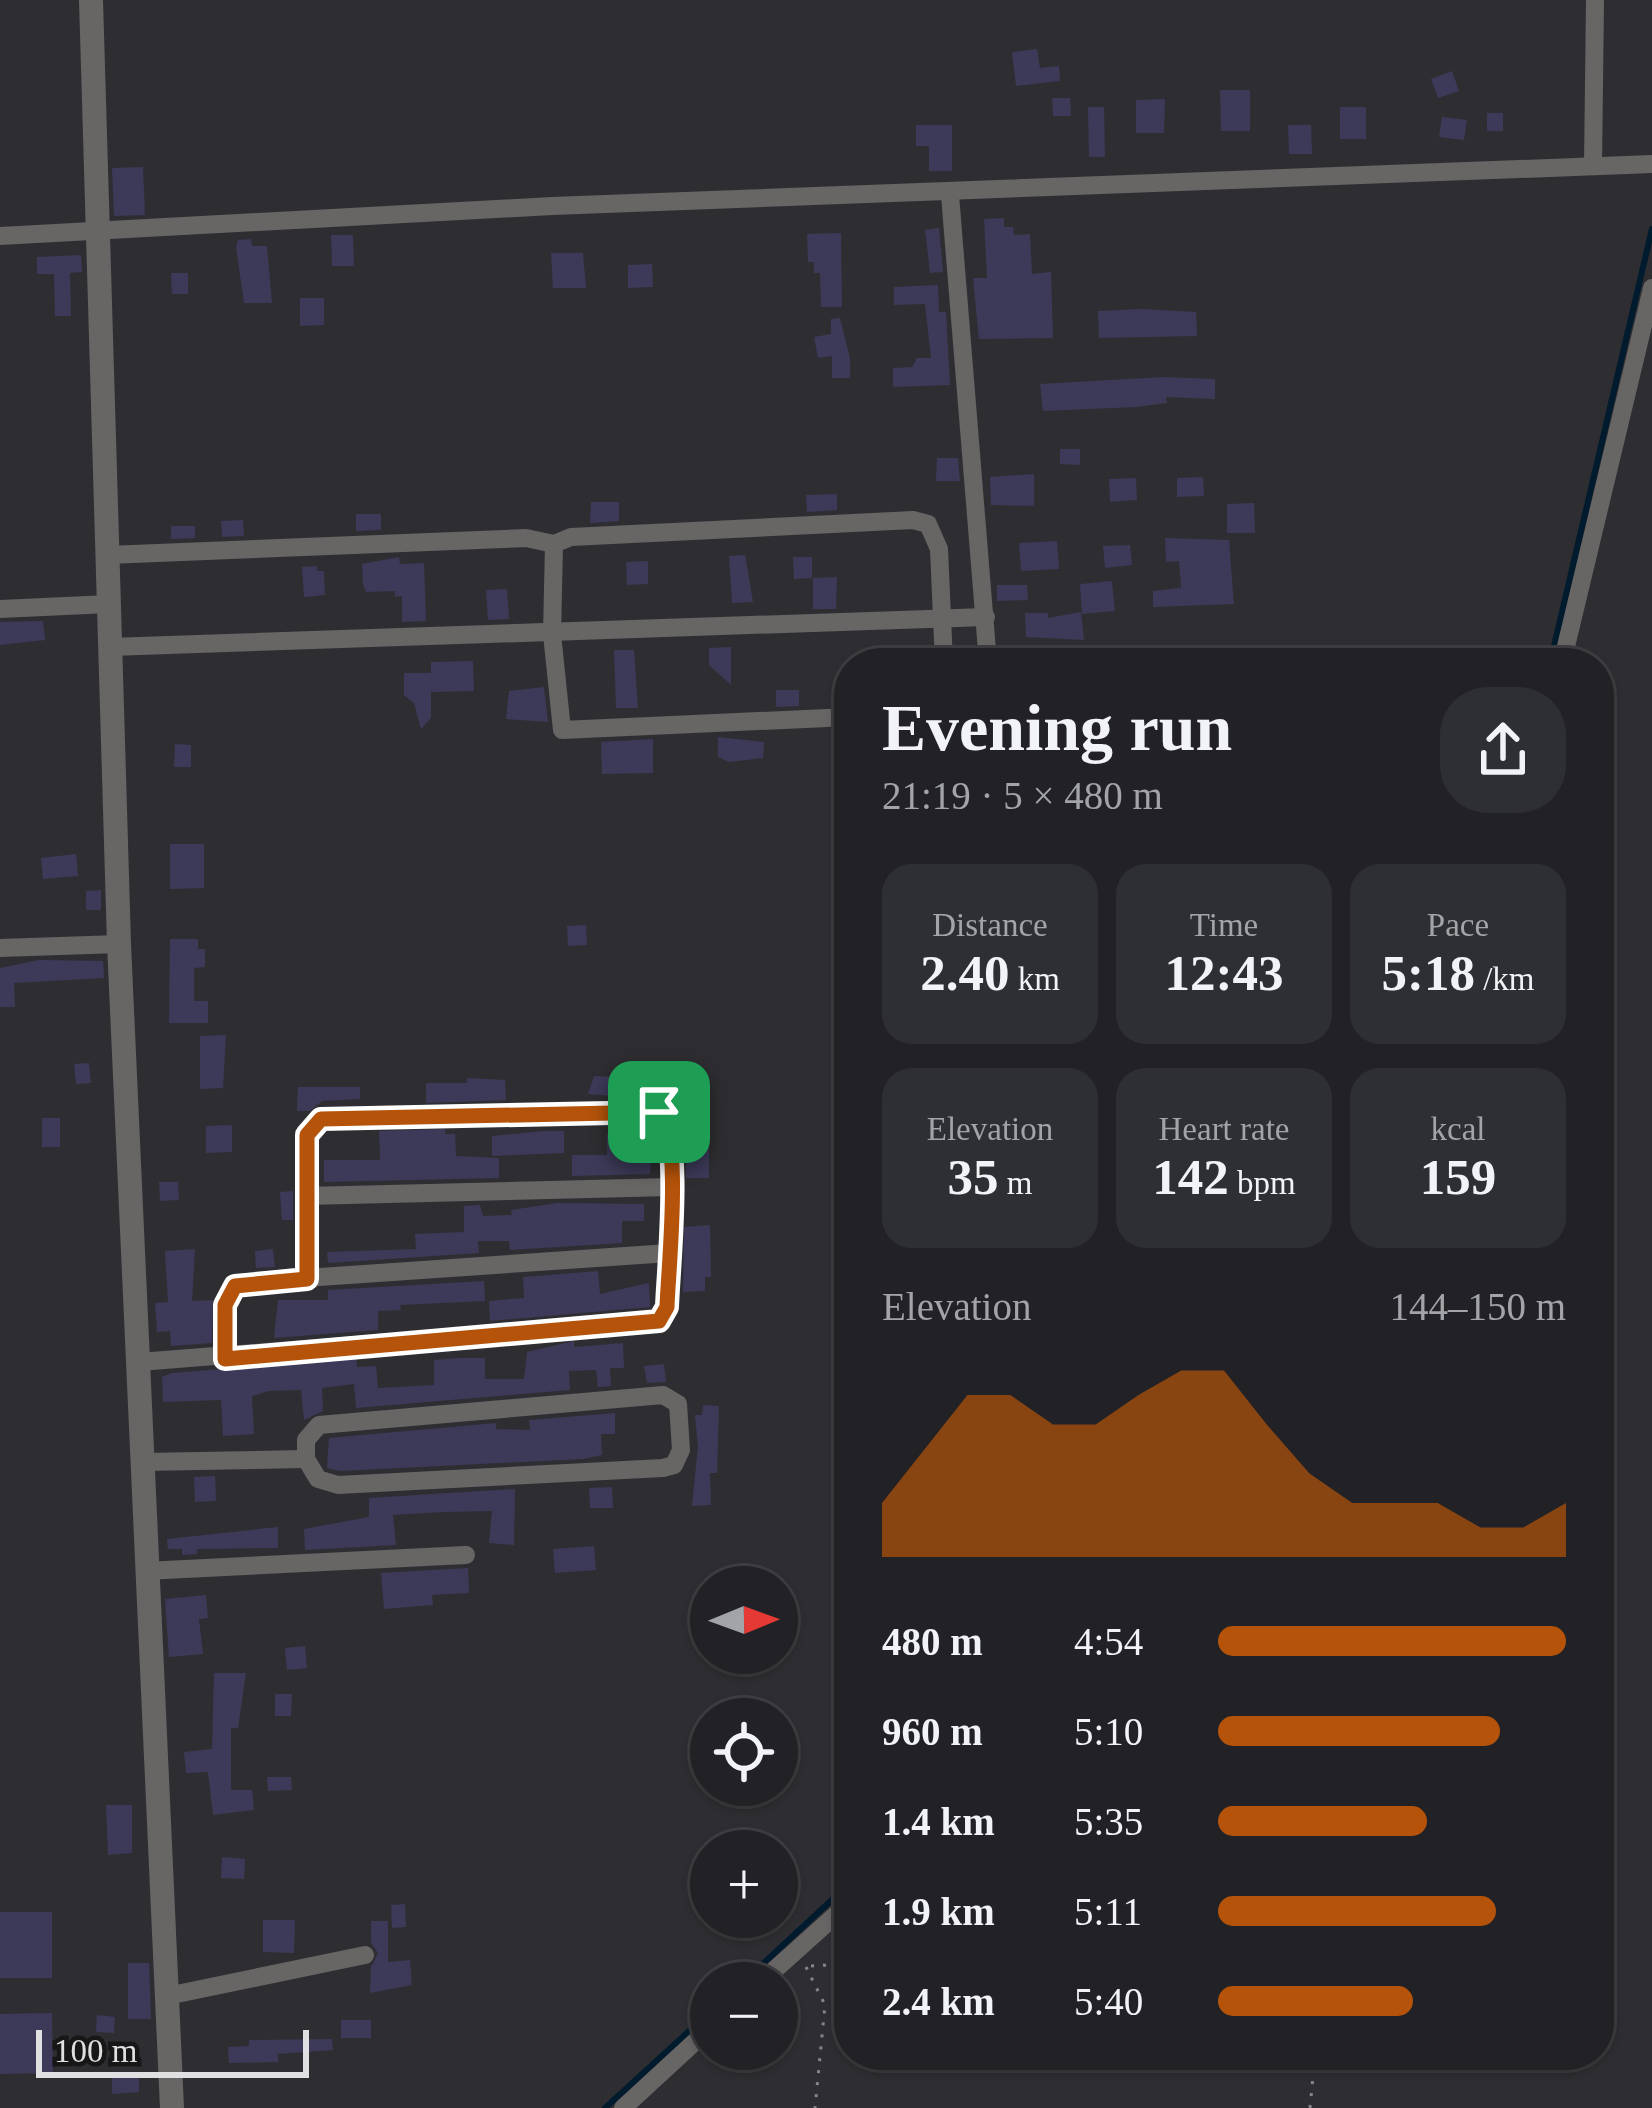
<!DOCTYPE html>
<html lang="en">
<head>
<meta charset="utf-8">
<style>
  :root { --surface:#222226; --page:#2e2f32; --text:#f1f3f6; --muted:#a2a4a7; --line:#3f3f43; --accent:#b45309 }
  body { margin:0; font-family:Georgia,serif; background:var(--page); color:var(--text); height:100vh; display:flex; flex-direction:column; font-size:45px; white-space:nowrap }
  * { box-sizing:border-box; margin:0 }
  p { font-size:39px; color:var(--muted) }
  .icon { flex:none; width:66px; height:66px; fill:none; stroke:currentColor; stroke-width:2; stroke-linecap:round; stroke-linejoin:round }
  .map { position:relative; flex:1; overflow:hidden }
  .drawer { position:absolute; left:834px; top:648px; width:780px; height:1422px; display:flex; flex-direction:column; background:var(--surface); border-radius:48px; box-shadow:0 3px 9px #0004,0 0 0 3px var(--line) }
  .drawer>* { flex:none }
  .needle { width:78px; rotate:89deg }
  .fabs { position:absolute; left:690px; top:1566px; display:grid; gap:24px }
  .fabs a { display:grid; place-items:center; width:108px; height:108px; border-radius:50%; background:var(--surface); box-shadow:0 3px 9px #0004,0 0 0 3px var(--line); font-size:60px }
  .scale { position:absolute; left:36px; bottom:30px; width:273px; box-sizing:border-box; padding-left:12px; border:6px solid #e0e0e3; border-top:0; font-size:33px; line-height:42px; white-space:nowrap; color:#e0e0e3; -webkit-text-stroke:9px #171718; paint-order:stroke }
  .pin { position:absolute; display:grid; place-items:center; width:102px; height:102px; color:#fff; margin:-51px; border-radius:24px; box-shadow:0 6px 18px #0006 }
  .round { display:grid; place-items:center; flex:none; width:126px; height:126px; border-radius:48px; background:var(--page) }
  .headline { display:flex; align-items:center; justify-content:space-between; height:204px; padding:0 48px }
  h1 { font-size:66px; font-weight:700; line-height:90px }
  .figures { display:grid; grid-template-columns:repeat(3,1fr); gap:18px; height:204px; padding:12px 48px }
  .figures div { display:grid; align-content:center; border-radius:30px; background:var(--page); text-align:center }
  .figures b { font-size:51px; font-weight:700 }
  .figures small { font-size:33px; font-weight:400 }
  .figures p { font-size:33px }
  .chart { height:336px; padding:24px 48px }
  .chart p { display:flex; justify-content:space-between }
  .chart svg { width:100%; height:216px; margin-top:12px; fill:var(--accent); opacity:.7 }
  ul { padding:0 48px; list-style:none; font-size:39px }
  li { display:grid; grid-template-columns:192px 144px 1fr; align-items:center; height:90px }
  li i { height:30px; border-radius:15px; background:var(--accent) }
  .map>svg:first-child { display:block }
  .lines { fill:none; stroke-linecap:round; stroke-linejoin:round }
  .stream { stroke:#001b2e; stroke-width:6 }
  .building { fill:#3c3a58 }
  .path { stroke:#86868a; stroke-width:3; stroke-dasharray:3 9; stroke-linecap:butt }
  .minor { stroke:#686565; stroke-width:18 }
  .tertiary { stroke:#686565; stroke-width:24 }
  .route-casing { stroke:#fff; stroke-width:24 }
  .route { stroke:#b45309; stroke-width:15 }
</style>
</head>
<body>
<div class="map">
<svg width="1652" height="2108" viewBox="0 0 1652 2108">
  <rect width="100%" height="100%" fill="#2e2e32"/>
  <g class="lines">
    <g class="stream">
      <polyline points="1550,663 1652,229"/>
      <polyline points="742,1983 849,1884"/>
      <polyline points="605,2108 711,2011"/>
    </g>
  </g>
  <g class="building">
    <polygon points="1037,49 1040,68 1059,66 1060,81 1016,86 1012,52"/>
    <polygon points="1452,71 1459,91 1438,98 1431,79"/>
    <polygon points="1220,90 1250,90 1250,131 1221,131"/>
    <polygon points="1052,98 1070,98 1071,116 1053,116"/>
    <polygon points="1165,99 1164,133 1136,133 1136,100"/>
    <polygon points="1088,107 1104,107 1105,157 1089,157"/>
    <rect x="1340" y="107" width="26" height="32"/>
    <rect x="1487" y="113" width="16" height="18"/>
    <polygon points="1442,117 1467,120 1464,140 1439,137"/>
    <polygon points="916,125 952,125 952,171 929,171 929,146 916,146"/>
    <polygon points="1288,125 1311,125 1312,154 1289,154"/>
    <polygon points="143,167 145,215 114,216 112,168"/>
    <polygon points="1004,218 1004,227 1013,227 1014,235 1030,234 1032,274 1051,272 1053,338 979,339 973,278 987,278 984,219"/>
    <polygon points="939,228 943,272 930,273 925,230"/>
    <polygon points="841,233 842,307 821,307 820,273 814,273 814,262 808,262 807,234"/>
    <polygon points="331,235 353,235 354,266 332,266"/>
    <polygon points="251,239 252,246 267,246 272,303 244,303 236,247 238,240"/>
    <polygon points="551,253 583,253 586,288 553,288"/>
    <polygon points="81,255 82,272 70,273 71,316 55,316 54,274 37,274 37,257"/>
    <polygon points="652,264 653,287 628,288 628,265"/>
    <polygon points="171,273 188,273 188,294 172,294"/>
    <polygon points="938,285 939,312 946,312 950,385 893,387 893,368 912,367 917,358 931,358 925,304 894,305 894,287"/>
    <polygon points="300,298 324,298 324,325 300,326"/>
    <polygon points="1142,309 1196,312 1197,336 1099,338 1098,311"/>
    <polygon points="840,318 850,358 850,378 832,378 832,356 818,358 814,337 831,334 831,319"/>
    <polygon points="1164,377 1215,379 1215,399 1166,397 1167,403 1136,407 1043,411 1040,384"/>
    <polygon points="1060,449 1080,449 1080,465 1060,464"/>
    <polygon points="937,458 958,458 960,481 936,481"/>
    <polygon points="1034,474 1034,506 991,505 990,477"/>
    <polygon points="1203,477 1204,496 1177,497 1177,478"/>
    <polygon points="1136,478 1137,500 1110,502 1109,479"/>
    <polygon points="837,494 837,510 807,512 806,495"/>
    <polygon points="591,502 619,502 619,521 590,523"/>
    <polygon points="1254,503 1255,533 1227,533 1227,504"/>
    <polygon points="356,514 381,514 381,530 356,531"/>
    <polygon points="243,520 244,536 222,537 221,521"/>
    <polygon points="171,526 195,526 195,538 171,539"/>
    <polygon points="1165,538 1229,540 1234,604 1153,607 1153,591 1181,588 1179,561 1166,562"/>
    <polygon points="1057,541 1059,569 1021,571 1019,543"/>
    <polygon points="1130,545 1132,565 1105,568 1103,546"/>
    <polygon points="745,555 753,602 732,603 729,556"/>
    <polygon points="399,557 400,564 424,563 426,621 402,622 402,596 395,597 395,591 366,592 363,584 362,564"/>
    <polygon points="793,557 812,557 812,578 794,579"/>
    <polygon points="648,561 648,584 627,585 626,562"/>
    <polygon points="317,566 317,571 324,571 325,595 304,597 302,567"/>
    <polygon points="837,577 836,609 813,609 813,578"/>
    <polygon points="1112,581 1115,611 1082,614 1080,584"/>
    <polygon points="997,585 1027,585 1028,600 997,601"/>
    <polygon points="507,589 509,619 488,620 486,590"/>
    <polygon points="1081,612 1084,640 1026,637 1025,613 1048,613 1048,618"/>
    <polygon points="43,621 45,640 0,645 0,622"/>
    <polygon points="731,647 731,685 709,665 709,648"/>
    <polygon points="614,650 634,650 638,708 616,708"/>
    <polygon points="473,661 474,691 431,692 431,718 421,729 414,703 404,695 404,673 431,673 431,662"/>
    <polygon points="544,687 548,722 506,719 509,691"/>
    <polygon points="776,690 799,690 799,706 776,707"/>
    <polygon points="718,737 764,742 763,758 729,762 718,757"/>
    <polygon points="653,739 653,773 602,774 601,742"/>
    <polygon points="175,744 191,745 191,767 174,767"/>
    <polygon points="170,844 204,844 204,888 170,889"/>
    <polygon points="76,854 78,876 43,879 41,858"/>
    <polygon points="101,890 101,910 86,910 86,891"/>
    <polygon points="586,925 587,945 568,946 567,926"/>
    <polygon points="170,939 198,939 198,949 205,949 205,967 194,968 194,1001 208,1001 208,1023 169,1023"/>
    <polygon points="39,960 103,961 104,978 14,983 15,1007 0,1007 0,968"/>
    <polygon points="226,1035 223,1088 200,1089 200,1036"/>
    <polygon points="89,1063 91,1083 76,1084 74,1064"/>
    <polygon points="594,1076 614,1077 614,1082 709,1080 710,1104 588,1094"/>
    <polygon points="467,1078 505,1080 506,1100 426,1103 426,1083 467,1083"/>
    <polygon points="298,1087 360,1087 360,1099 322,1101 310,1111 297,1111"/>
    <rect x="42" y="1118" width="18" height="29"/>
    <polygon points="232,1125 232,1152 206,1153 206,1126"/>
    <polygon points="445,1129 445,1134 455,1134 456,1156 499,1158 499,1178 324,1182 324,1160 380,1160 379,1131"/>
    <polygon points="545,1131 564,1131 564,1153 492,1156 492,1136"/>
    <polygon points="654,1132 650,1174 572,1176 572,1155 607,1155 607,1134"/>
    <rect x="686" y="1133" width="23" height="45"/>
    <polygon points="159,1182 178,1182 179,1200 160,1201"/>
    <polygon points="293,1191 293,1220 282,1220 280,1192"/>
    <polygon points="557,1203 644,1204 644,1221 622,1221 622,1243 510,1250 509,1241 478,1241 479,1253 328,1263 327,1252 416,1249 415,1234 464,1232 464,1206 480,1205 483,1216 512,1215 511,1210"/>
    <polygon points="710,1225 711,1277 705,1277 705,1291 683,1292 684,1227"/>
    <polygon points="195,1249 192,1301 213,1300 212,1343 171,1346 170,1331 157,1332 155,1303 168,1302 165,1251"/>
    <polygon points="273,1249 275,1267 256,1268 255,1251"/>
    <polygon points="598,1271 600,1294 649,1283 650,1307 490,1321 489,1301 524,1298 523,1277"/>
    <polygon points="484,1281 485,1301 400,1305 401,1310 378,1311 378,1330 274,1338 278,1300 328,1300 328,1290"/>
    <polygon points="574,1341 574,1347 623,1343 624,1368 610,1368 611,1386 598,1387 596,1370 569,1371 570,1390 356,1408 354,1384 322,1388 323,1411 304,1420 301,1390 269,1391 252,1396 254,1434 223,1436 221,1400 163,1402 162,1377 172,1373 356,1358 357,1367 376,1366 378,1388 434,1385 434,1360 458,1358 485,1358 485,1379 524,1379 527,1352"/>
    <polygon points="664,1364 666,1382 647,1383 644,1366"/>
    <polygon points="703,1405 719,1406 717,1473 710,1473 711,1505 692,1506 698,1447 695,1415 702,1415"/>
    <polygon points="615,1413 615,1434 601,1434 602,1455 583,1459 340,1471 327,1468 329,1438 496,1423 496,1429 530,1430 529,1420"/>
    <polygon points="215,1476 216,1501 195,1502 194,1477"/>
    <polygon points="612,1487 613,1508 590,1508 589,1488"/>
    <polygon points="515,1489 514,1545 489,1543 492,1511 444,1512 393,1515 396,1545 305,1550 304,1529 369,1517 369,1498"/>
    <polygon points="278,1527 278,1548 197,1549 197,1554 182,1555 182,1549 168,1549 167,1539"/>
    <polygon points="594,1546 596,1570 555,1573 553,1549"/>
    <polygon points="468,1568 469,1593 432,1595 433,1605 384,1609 381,1573"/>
    <polygon points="206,1595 208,1618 199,1619 203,1654 169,1657 165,1599"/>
    <polygon points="305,1646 307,1668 287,1670 285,1648"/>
    <polygon points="214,1673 246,1673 238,1728 231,1728 231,1790 252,1790 254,1810 213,1815 208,1772 186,1773 184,1752 212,1749"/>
    <polygon points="275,1694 292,1694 291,1716 275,1716"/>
    <polygon points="267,1777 291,1777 292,1790 268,1791"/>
    <polygon points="106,1805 132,1805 132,1853 108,1855"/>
    <polygon points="222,1857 245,1859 244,1879 221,1878"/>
    <polygon points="405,1904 406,1927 392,1928 391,1905"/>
    <rect x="0" y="1912" width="52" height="66"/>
    <polygon points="263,1920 295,1920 294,1953 263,1952"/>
    <polygon points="371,1921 388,1921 388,1962 410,1960 412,1985 370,1993 371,1967 378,1953 371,1943"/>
    <polygon points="128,1963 149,1963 151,2019 128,2019"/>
    <polygon points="52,2013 53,2073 0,2074 0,2014"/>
    <polygon points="97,2015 115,2017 114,2033 96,2032"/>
    <rect x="341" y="2020" width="30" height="18"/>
    <polygon points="332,2039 333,2050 278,2054 278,2062 229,2063 228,2047 249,2046 249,2040"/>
    <polygon points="139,2077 139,2092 112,2094 112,2078"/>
  </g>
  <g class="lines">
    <g class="path">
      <polyline points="811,1966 849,1964"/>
      <polyline points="806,1967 825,2005 815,2108"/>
      <polyline points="1310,2108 1315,2055"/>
    </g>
    <g class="minor">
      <polyline points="1593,166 1595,0"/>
      <polyline points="950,195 988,663"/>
      <polyline points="0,236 552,206 1652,164"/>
      <polyline points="108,555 526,538 554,544"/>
      <polyline points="0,609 109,604"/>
      <polyline points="110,647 986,617"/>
      <polyline points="1562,663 1652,288"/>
      <polyline points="849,717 562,730 552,634 554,544 571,537 913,520 928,524 939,549 944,663"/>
      <polyline points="0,948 119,944"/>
      <polyline points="306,1196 671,1187"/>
      <polyline points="225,1359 225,1305 235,1286 247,1282 669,1253"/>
      <polyline points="139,1362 659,1321 667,1307 671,1187 666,1116 650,1110 321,1119 307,1135 307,1279"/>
      <polygon points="663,1395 678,1404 681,1450 674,1465 663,1468 338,1485 318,1479 306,1459 306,1440 319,1425"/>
      <polyline points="143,1462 306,1459"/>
      <polyline points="145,1571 466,1555"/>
      <polyline points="760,1983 849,1903"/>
      <polyline points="167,1996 365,1955"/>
      <polyline points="623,2108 711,2027"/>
    </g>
    <polyline class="tertiary" points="91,0 119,944 172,2108"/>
  </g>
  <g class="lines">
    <g class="route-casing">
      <path id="route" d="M 659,1112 C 683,1133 668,1271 667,1307 L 659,1321 L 225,1359 L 225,1305 L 235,1286 L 307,1279 L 307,1135 L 321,1119 Z"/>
    </g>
    <use href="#route" class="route"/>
  </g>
</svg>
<div class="fabs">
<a><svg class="needle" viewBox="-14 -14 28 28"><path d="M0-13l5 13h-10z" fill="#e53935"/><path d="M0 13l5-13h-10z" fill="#a2a4a7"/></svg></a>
<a><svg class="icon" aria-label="locate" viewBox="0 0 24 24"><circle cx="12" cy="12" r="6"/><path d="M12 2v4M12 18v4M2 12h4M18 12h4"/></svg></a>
<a>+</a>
<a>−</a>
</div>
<div class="scale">100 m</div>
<div class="pin" style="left:659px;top:1112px;background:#1e9e55"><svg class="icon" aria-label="arrive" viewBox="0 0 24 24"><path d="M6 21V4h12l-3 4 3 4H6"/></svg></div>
<section class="drawer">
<div class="headline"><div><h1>Evening run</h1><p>21:19 · 5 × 480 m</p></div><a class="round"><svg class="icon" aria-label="share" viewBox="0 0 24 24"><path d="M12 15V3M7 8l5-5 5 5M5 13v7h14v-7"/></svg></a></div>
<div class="figures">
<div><p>Distance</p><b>2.40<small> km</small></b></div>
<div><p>Time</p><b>12:43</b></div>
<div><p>Pace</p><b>5:18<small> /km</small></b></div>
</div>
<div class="figures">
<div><p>Elevation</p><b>35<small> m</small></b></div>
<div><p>Heart rate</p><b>142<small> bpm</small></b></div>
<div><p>kcal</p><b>159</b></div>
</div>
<div class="chart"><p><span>Elevation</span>144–150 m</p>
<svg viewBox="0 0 160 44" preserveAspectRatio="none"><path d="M0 44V33L10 22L20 11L30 11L40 17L50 17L60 11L70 6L80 6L90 17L100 27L110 33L120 33L130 33L140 38L150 38L160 33V44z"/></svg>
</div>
<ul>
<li><b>480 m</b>4:54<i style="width:100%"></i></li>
<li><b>960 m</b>5:10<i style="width:81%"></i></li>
<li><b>1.4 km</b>5:35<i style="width:60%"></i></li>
<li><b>1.9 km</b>5:11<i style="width:80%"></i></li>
<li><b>2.4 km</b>5:40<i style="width:56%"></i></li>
</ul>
</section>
</div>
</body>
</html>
